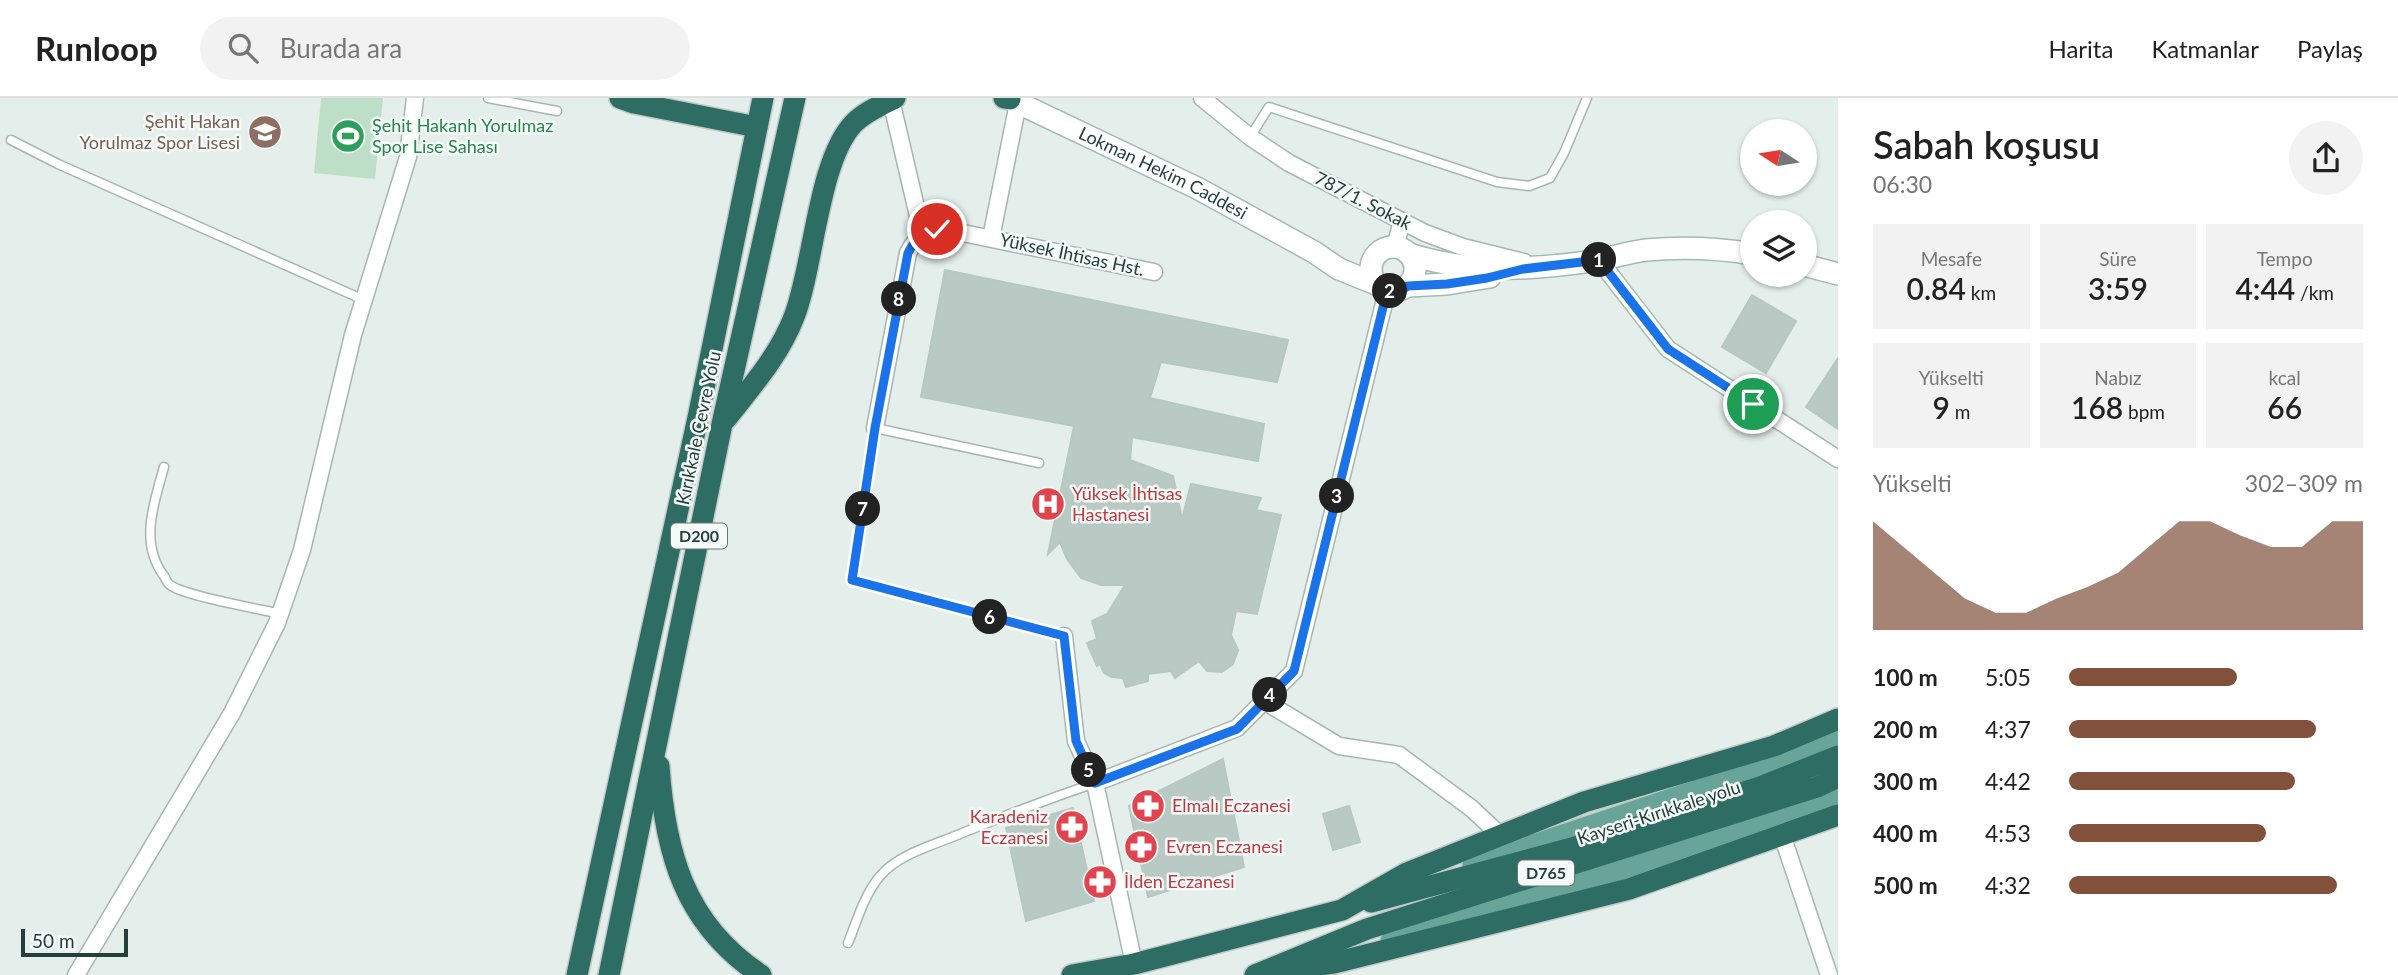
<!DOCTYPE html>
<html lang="tr">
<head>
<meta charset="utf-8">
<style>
  :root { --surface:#fff; --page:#f2f2f2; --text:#222; --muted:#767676; --line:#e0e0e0; --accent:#81513c }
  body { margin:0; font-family:Lato,sans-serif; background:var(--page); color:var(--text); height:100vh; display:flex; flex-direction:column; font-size:26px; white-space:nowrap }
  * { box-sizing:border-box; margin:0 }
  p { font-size:23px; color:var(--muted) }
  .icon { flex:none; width:38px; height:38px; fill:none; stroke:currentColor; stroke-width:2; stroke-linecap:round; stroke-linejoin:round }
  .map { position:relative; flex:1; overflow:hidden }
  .details { display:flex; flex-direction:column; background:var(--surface); width:560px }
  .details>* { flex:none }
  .needle { width:46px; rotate:282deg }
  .buttons { position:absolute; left:1740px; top:21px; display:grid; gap:14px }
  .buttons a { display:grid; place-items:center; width:77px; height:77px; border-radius:50%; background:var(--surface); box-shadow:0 2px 5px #0004; font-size:35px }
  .scale { position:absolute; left:21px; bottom:18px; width:107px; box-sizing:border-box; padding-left:7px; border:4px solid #23403a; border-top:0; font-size:19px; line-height:24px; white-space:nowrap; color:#23403a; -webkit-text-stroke:5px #f5faf8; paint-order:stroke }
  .pin { position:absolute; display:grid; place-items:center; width:60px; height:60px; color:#fff; margin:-30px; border:4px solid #fff; border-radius:50%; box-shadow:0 2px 7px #0007 }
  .km { position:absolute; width:35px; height:35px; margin:-18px; border-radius:50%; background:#222; color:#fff; font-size:19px; line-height:35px; text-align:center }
  .round { display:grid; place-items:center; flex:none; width:74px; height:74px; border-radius:37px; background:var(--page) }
  .head { display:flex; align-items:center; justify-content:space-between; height:119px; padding:0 35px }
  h1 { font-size:38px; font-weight:600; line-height:52px }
  .figures { display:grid; grid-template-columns:repeat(3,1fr); gap:10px; height:119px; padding:7px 35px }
  .figures div { display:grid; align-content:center; border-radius:0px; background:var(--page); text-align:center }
  .figures b { font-size:30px; font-weight:600 }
  .figures small { font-size:19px; font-weight:400 }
  .figures p { font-size:19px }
  .chart { height:196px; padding:14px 35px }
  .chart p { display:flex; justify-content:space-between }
  .chart svg { width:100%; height:126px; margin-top:7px; fill:var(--accent); opacity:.7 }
  ul { padding:0 35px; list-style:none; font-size:23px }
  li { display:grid; grid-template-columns:112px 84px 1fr; align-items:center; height:52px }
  li i { height:18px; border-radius:9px; background:var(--accent) }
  header { display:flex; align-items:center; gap:42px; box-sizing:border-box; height:98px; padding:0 35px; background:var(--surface); border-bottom:2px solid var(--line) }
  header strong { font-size:33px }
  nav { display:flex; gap:38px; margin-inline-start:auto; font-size:24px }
  .search { width:490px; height:63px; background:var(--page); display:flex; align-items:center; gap:18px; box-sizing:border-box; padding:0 24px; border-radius:38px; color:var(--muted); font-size:26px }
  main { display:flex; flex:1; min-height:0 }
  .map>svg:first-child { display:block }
  .green { fill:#bddfc8 }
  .building { fill:#b9c9c3; stroke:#b6c8c1; stroke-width:2 }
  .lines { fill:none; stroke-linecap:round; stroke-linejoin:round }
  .lane-casing { stroke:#a6b6b2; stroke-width:11 }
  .street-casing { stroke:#a6b6b2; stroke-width:19 }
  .secondary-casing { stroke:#a2bab3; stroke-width:24 }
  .primary-casing { stroke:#c1cac8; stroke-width:24 }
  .highway-casing { stroke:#c1cac8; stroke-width:24 }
  .lane { stroke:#fff; stroke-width:8 }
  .street { stroke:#fff; stroke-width:16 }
  .secondary { stroke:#fff; stroke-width:21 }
  .primary { stroke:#68a498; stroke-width:21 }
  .highway { stroke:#2e6d64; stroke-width:21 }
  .route-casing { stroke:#fff; stroke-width:14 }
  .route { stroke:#1a73e8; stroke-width:9 }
  .labels { text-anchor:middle; stroke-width:5; stroke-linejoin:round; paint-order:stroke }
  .shield { fill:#f5faf8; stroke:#627873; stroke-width:2 }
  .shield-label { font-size:16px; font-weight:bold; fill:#23403a }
  .education-label { font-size:18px; fill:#785e54; stroke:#f5faf8; text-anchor:end }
  .leisure-label { font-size:18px; fill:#27864d; stroke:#f5faf8; text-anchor:start }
  .street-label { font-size:18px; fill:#23403a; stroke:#f5faf8 }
  .health-label { font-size:18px; fill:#be3a42; stroke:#f5faf8; text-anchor:start }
</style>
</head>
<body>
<header>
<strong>Runloop</strong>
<div class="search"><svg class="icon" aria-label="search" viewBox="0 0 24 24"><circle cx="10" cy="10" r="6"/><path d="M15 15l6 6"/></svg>Burada ara</div>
<nav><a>Harita</a><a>Katmanlar</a><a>Paylaş</a></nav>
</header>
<main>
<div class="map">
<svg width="1838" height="877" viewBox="0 0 1838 877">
  <rect width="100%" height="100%" fill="#e4eeea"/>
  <polygon class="green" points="321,0 383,0 375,81 314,75"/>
  <g class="building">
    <polygon points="945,172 1288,242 1277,284 1161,264 1150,300 1264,326 1258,363 1132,339 1130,362 1173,378 1182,421 1191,386 1261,400 1256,412 1281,417 1257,516 1236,513 1231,537 1238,552 1233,566 1222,574 1207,573 1199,563 1175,580 1171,573 1148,576 1148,583 1126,589 1123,580 1112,579 1104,575 1100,566 1097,568 1087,545 1097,541 1092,523 1107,516 1125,487 1101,487 1081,480 1067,461 1060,444 1048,456 1074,328 921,299"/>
    <polygon points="1752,197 1796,223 1766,275 1722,249"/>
    <polygon points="1838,260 1838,331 1806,309"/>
    <polygon points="1223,661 1244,769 1148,799 1129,708"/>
    <polygon points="1349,708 1360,744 1333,752 1323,716"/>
    <polygon points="1073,710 1094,803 1026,823 1006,730"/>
  </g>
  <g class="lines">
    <g class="lane-casing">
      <g id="lane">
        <polyline points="488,0 557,13"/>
        <polyline points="1250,39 1269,9 1497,84 1529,88 1550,80 1564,55 1587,0"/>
        <polyline points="11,42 58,66 364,202"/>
        <polyline points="1039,365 875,330 852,482 1064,538"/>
        <path d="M 164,369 C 154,405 139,445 164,478 C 166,481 167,485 170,487 C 185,498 259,511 281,516"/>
        <path d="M 848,845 C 857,823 864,797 880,778 C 898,757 930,748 955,738 C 1001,719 1048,701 1095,685"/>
      </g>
    </g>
    <g class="street-casing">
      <g id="street">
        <polyline points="1202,0 1250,39 1289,65 1425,135 1463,149 1524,164"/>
        <polyline points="891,2 922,135"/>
        <polyline points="991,140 1018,5"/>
        <polyline points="1395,149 1402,123"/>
        <polyline points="1599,162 1668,251 1838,361"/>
        <path d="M 875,330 L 908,155 C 920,132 928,130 953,133 L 1154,174"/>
        <polyline points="1064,538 1076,643 1095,685 1134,866"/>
        <polyline points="1264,603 1339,648 1399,657 1471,710 1500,737"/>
        <polyline points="1095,685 1237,630 1294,573 1387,193"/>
        <polyline points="1782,737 1829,877"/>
        <polyline points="76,877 232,615 277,525 302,452 353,237 408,59 415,0"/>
      </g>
    </g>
    <g class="secondary-casing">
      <g id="secondary">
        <path id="s1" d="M 1010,1 L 1197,90 L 1314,154 L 1339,171 L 1376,186"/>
        <circle cx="1393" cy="171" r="22"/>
        <path d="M 1409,156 C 1470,176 1535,172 1599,162 C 1614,159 1630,154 1646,152 C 1681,149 1717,150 1752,156"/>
        <polyline points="1804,167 1838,176"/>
        <polyline points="1408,188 1447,186 1490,179"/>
      </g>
    </g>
    <g class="primary-casing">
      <g id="primary">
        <polyline points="1473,767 1794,660 1838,641"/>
        <polyline points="1391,843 1770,725 1838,700"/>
      </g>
    </g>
    <g class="highway-casing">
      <g id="highway">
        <polyline points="620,0 634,5 757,29"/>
        <polyline points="1004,0 1010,1"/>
        <path d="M 726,321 C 751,289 779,258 794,219 C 814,168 818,62 854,25 C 865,14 881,7 895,0"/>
        <path d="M 659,668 C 665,754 684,826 761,877"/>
        <polyline points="1371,804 1572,750 1760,689 1838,658"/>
        <polyline points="1292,871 1334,865 1629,791 1838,717"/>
        <polyline points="577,877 699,315 763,0"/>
        <polyline points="609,877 722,326 795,0"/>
        <polyline points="1072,877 1134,866 1342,812 1407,775 1584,704 1774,648 1838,621"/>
        <polyline points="1255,877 1367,831 1817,689 1838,679"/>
      </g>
    </g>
    <use href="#lane" class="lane"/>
    <use href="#street" class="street"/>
    <use href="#secondary" class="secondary"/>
    <use href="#primary" class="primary"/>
    <use href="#highway" class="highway"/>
  </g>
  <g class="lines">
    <g class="route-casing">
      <path id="route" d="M 937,131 C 920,135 916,140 908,155 L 875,330 L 852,482 L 1064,538 L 1076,643 L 1095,685 L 1237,631 L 1294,573 L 1387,193 L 1401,192 L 1408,188 L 1447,186 L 1487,180 L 1523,171 L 1599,162 L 1668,251 L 1753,306"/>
    </g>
    <use href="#route" class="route"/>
  </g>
  <defs>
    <g id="school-disc" transform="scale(1.75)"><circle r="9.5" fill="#8d6e63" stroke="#f5faf8"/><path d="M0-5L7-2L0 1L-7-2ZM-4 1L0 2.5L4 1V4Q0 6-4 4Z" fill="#fff"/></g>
    <g id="stadium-disc" transform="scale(1.75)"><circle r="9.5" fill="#2e9e5b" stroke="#f5faf8"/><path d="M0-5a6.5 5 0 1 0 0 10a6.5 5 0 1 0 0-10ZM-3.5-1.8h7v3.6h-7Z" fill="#fff"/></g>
    <g id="hospital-disc" transform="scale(1.75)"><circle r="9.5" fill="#e0444e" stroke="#f5faf8"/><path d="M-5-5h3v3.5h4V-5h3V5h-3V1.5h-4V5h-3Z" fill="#fff"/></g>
    <g id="pharmacy-disc" transform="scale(1.75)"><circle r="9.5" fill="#e0444e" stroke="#f5faf8"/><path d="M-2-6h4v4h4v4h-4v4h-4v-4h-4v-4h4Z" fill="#fff"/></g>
  </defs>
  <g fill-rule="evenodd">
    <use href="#school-disc" x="265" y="34"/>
    <use href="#stadium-disc" x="348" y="38"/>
    <use href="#hospital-disc" x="1048" y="406"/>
    <use href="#pharmacy-disc" x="1148" y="708"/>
    <use href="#pharmacy-disc" x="1072" y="729"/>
    <use href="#pharmacy-disc" x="1141" y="749"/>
    <use href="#pharmacy-disc" x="1100" y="784"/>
  </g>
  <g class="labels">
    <g class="shield">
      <rect x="671" y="425.5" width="56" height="25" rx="5"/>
      <rect x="1518" y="762.5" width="56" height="25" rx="5"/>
    </g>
    <g class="shield-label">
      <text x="699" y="444">D200</text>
      <text x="1546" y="781">D765</text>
    </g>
    <g class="education-label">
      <text x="240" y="30">Şehit Hakan<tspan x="240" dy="21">Yorulmaz Spor Lisesi</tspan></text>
    </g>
    <g class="leisure-label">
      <text x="372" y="34">Şehit Hakanh Yorulmaz<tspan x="372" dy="21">Spor Lise Sahası</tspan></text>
    </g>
    <g class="street-label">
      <text dy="6" stroke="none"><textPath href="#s1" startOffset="170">Lokman Hekim Caddesi</textPath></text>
      <text transform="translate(1363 103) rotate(27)" y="6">787/1. Sokak</text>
      <text transform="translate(1072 157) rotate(12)" y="6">Yüksek İhtisas Hst.</text>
      <text transform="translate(699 330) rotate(-78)" y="6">Kırıkkale Çevre Yolu</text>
      <text transform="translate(1659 715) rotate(-18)" y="6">Kayseri-Kırıkkale yolu</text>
    </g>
    <g class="health-label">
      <text x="1072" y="402">Yüksek İhtisas<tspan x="1072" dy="21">Hastanesi</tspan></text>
      <text x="1172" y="714">Elmalı Eczanesi</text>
      <text x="1048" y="725" text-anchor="end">Karadeniz<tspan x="1048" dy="21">Eczanesi</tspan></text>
      <text x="1166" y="755">Evren Eczanesi</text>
      <text x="1124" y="790">İlden Eczanesi</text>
    </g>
  </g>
</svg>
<div class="buttons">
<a><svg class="needle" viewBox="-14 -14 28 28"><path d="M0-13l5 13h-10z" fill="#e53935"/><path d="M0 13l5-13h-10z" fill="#767676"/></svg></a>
<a><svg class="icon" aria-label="layers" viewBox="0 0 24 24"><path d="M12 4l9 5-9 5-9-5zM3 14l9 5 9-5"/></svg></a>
</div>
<div class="scale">50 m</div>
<div class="pin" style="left:1753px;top:306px;background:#1e9e55"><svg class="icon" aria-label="arrive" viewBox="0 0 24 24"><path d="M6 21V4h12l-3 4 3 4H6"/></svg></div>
<div class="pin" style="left:937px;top:131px;background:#d93025"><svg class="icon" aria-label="check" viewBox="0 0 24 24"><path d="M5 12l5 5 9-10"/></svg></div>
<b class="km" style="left:1599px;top:162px">1</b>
<b class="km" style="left:1390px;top:193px">2</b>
<b class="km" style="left:1337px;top:398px">3</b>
<b class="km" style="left:1270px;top:597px">4</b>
<b class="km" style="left:1089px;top:672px">5</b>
<b class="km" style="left:990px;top:519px">6</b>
<b class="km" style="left:863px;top:411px">7</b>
<b class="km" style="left:899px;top:201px">8</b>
</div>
<section class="details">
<div class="head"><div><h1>Sabah koşusu</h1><p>06:30</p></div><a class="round"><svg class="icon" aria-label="share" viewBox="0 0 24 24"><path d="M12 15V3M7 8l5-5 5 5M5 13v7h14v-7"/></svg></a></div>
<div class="figures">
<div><p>Mesafe</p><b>0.84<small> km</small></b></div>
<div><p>Süre</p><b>3:59</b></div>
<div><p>Tempo</p><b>4:44<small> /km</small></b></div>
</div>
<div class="figures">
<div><p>Yükselti</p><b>9<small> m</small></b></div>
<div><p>Nabız</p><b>168<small> bpm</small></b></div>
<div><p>kcal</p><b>66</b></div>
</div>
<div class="chart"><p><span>Yükselti</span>302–309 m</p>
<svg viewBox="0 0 160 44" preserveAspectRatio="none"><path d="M0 44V6L10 15L20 24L30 33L40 38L50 38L60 33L70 29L80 24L90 15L100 6L110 6L120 11L130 15L140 15L150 6L160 6V44z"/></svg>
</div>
<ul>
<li><b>100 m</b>5:05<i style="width:57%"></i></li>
<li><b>200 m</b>4:37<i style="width:84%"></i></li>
<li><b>300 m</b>4:42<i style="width:77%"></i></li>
<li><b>400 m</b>4:53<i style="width:67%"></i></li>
<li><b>500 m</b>4:32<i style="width:91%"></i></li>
</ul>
</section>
</main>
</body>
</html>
